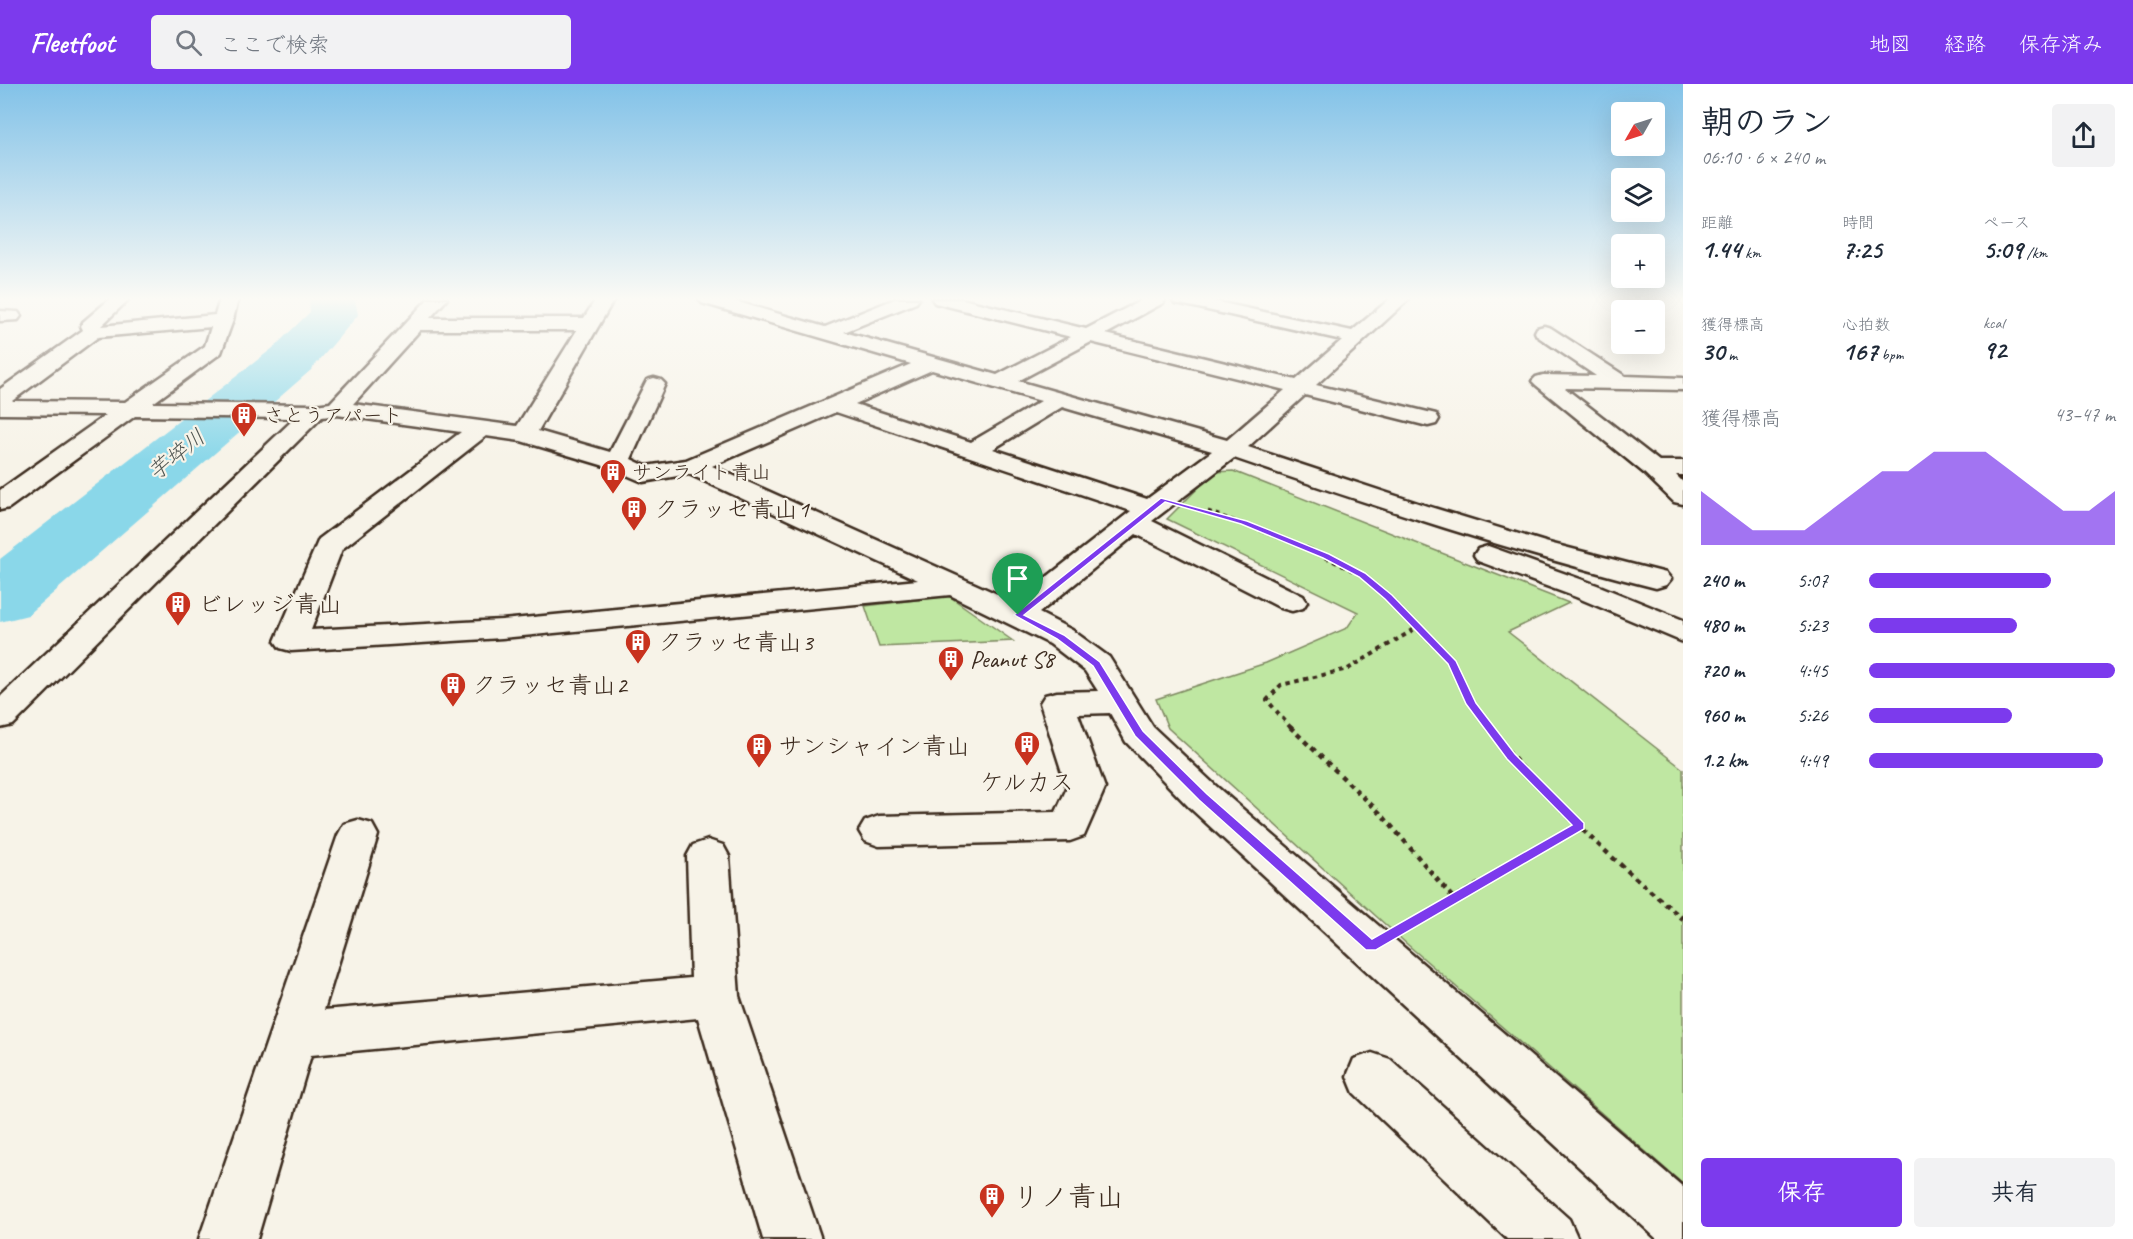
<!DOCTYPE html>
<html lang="ja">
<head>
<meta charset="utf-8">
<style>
  :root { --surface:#fff; --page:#f2f2f3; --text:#1f2937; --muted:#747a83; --accent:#7c3aed }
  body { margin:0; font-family:Caveat,"Klee One",sans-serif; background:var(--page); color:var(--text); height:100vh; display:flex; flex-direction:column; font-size:22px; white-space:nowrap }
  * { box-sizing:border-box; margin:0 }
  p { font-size:20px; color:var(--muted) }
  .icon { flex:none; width:33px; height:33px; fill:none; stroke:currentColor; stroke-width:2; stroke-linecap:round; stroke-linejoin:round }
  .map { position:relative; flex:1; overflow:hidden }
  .side { display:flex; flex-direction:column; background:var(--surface); width:450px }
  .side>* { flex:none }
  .needle { width:39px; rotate:231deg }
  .tools { position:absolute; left:1611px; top:18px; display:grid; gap:12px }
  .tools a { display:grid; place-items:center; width:54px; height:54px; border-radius:6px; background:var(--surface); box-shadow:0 6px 24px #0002; font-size:30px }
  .pin { position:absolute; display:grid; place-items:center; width:51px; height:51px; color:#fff; margin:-62px -26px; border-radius:50% 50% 50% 0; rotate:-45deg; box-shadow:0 0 6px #0007 }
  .pin .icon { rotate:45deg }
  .round { display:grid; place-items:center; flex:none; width:63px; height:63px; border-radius:6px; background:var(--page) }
  .headline { display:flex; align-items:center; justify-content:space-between; height:102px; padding:0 18px }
  h1 { font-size:33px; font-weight:800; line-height:45px }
  .stats { display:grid; grid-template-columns:repeat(3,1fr); gap:9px; height:102px; padding:6px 18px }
  .stats div { display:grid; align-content:center }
  .stats b { font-size:26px; font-weight:800 }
  .stats small { font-size:16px; font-weight:400 }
  .stats p { font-size:16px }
  .chart { height:168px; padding:12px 18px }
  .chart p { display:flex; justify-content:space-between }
  .chart svg { width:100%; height:108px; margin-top:6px; fill:var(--accent); opacity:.7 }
  .action { display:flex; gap:12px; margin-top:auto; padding:12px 18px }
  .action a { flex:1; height:69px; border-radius:6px; background:var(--accent); color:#fff; font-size:24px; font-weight:800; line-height:69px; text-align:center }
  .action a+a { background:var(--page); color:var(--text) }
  ul { padding:0 18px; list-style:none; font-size:20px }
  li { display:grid; grid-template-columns:96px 72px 1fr; align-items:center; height:45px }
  li i { height:15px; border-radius:8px; background:var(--accent) }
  header { display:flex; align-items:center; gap:36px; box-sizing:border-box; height:84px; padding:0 30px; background:var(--accent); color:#fff }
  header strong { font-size:28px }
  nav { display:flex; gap:33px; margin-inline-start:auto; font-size:21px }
  .search { width:420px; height:54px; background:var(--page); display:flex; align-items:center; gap:15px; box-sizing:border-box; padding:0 21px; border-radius:6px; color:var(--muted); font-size:22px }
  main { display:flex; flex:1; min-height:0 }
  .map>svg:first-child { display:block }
  .green { fill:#bfe7a2; stroke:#7d8860; stroke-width:1.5 }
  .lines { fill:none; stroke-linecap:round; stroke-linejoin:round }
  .river { fill:#8ad7e9; fill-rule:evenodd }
  .minor-casing { stroke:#3b2a1e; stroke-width:5 }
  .path-far2 { stroke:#3b2a1e; stroke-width:3; stroke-dasharray:4 4; stroke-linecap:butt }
  .path-far1 { stroke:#3b2a1e; stroke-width:4; stroke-dasharray:4.5 4.5; stroke-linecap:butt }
  .path { stroke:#3b2a1e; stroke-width:4.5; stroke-dasharray:5 5; stroke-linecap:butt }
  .minor { fill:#f7f3e8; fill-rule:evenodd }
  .route { fill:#7c3aed; stroke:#fff; stroke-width:1.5; fill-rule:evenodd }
  .labels { text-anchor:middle; stroke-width:4.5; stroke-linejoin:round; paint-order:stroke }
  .far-poi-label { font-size:20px; fill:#3b2a1e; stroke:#f7f3e8; text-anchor:start }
  .far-water-label { font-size:22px; font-style:italic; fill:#4f5551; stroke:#f7f3e8 }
  .poi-label { font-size:24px; fill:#3b2a1e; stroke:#f7f3e8; text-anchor:start }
  .near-poi-label { font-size:28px; fill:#3b2a1e; stroke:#f7f3e8; text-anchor:start }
</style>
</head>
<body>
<header>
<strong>Fleetfoot</strong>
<div class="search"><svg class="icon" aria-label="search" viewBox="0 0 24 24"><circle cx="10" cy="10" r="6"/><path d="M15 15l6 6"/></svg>ここで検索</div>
<nav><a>地図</a><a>経路</a><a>保存済み</a></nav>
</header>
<main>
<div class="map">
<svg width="1683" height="1155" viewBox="0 0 1683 1155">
  <rect width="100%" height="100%" fill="#f7f3e8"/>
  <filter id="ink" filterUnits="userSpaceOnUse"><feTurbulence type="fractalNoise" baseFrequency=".0167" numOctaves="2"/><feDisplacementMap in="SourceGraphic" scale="12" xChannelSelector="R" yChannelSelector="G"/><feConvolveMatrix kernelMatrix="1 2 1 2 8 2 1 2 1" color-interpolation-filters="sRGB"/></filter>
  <g filter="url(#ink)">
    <g class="green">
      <polygon points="1233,387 1569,519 1508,548 1683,685 1683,1100 1408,861 1168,644 1156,615 1266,579 1347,544 1358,528 1167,435 1214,388"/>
      <polygon points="949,512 1013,557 879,563 865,522"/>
    </g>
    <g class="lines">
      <polygon class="river" points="309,215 355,215 358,231 311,286 28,531 0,538 0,475 273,264 310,228"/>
      <g class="minor-casing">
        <g id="minor">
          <path d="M 110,215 L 129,215 L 101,242 L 215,231 L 220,215 L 238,215 L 233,236 L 221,269 L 153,319 L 315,321 L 330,319 L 428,215 L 447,215 L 430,234 L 584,234 L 596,215 L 614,215 L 538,347 L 610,368 L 647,296 L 654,294 L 661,296 L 665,300 L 631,375 L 646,382 L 686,376 L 911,280 L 702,219 L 699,215 L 727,215 L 825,243 L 895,215 L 919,215 L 916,219 L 844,248 L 997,291 L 1071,253 L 935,219 L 932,215 L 962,215 L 1086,245 L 1144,215 L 1166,215 L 1163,219 L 1106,250 L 1296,296 L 1342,256 L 1181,220 L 1175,219 L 1172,215 L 1204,215 L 1352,247 L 1390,215 L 1409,215 L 1316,301 L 1436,330 L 1439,335 L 1436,340 L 1428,342 L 1305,311 L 1248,363 L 1427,422 L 1545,458 L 1666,489 L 1671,495 L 1666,501 L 1656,504 C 1513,468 1374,422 1234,374 L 1152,437 L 1303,512 L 1307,518 L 1303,524 L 1292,527 L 1281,524 L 1136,450 L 1039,529 L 1072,546 L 1109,573 L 1153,643 L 1217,703 L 1683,1103 L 1683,1155 L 1657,1155 L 1189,723 L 1126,658 L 1110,629 L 1078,630 L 1105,704 L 1084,752 L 1070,757 L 879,762 L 865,757 L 859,747 L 865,737 L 879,732 L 1056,728 L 1067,704 L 1040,619 L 1045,611 L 1057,608 L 1098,607 L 1085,587 L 1050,560 L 950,511 L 502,554 L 291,567 L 280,564 L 275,557 L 319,455 L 461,348 L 337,331 L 322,333 L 13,641 L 0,644 L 0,613 L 295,334 L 135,332 L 9,424 L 0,426 L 0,406 L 106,331 L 0,330 L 0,305 L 83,246 L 81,242 L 83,238 ZM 211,243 L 205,262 L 125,318 L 12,317 L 98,253 ZM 420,246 L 577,246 L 517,342 L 353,320 ZM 1091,258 L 1285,306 L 1227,356 L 1018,297 ZM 932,286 L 1041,317 L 971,358 L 855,320 ZM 1062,323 L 1212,367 L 1147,415 L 993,365 ZM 836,328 L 1131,427 L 1015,518 L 712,382 ZM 486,352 L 521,357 L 608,383 L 643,398 L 689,390 L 918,496 L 502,536 L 311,546 L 342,465 Z"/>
          <polygon points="0,227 18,228 21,232 18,236 0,237"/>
          <polygon points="1544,242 1551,244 1625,292 1683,294 1683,306 1565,304 1659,377 1683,377 1683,391 1676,391 1683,398 1683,420 1674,418 1644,389 1536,301 1532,297 1536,293 1543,291 1596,292 1537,252 1535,248 1537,244"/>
          <polygon points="1488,462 1597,501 1683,536 1683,558 1576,513 1478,477 1474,471 1478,465"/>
          <polygon points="358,736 372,740 378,751 324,926 691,894 687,772 693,761 708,756 723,761 729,772 739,912 821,1155 763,1155 698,934 311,971 257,1155 199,1155 338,751 344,740"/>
          <polygon points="1372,969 1390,975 1569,1135 1578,1155 1507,1155 1354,1009 1347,992 1354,975"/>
        </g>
      </g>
      <polyline class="path-far2" points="1208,427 1313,466"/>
      <g class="path-far1">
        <polyline points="1309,465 1362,491 1388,513 1452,579 1471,620 1489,644"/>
        <polyline points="1291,644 1267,616 1281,601 1348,585 1418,543"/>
      </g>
      <g class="path">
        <polyline points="1290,643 1382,731 1453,814"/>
        <path d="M 1488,643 C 1544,715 1614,776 1683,835"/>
        <polyline points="1414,837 1580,742"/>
      </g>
      <use href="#minor" class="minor"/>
    </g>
  </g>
  <linearGradient id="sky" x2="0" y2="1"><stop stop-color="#82c2e8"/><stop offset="0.57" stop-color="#fbfaf5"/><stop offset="1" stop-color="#fbfaf5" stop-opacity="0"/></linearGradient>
  <rect width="1683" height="377" fill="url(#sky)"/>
  <path class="route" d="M 1161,414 L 1247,437 L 1329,470 L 1365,489 L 1392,511 L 1456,577 L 1476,619 L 1515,670 L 1584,739 L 1584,745 L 1376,866 L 1366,866 L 1199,716 L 1135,652 L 1093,582 L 1057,555 L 1014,531 ZM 1165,418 L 1241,440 L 1323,474 L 1359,493 L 1385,515 L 1448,580 L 1466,620 L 1507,675 L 1572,741 L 1372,855 L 1207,710 L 1143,647 L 1100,578 L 1064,551 L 1024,531 Z"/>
  <defs>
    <g id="building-pin" transform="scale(1.35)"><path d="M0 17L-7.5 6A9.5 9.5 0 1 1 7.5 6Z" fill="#c8321e" stroke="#f7f3e8"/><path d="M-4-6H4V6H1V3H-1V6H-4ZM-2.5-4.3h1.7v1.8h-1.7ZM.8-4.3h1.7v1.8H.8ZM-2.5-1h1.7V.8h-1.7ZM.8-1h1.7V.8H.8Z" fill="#fff"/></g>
  </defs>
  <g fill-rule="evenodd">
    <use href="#building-pin" x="244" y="331"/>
    <use href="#building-pin" x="613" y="388"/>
    <use href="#building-pin" x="634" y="425"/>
    <use href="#building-pin" x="178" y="520"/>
    <use href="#building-pin" x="638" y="558"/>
    <use href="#building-pin" x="951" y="575"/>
    <use href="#building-pin" x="453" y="601"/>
    <use href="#building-pin" x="1027" y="660"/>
    <use href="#building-pin" x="759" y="662"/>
    <use href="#building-pin" x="992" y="1112"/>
  </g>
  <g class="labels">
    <g class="far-poi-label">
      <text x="264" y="338">さとうアパート</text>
      <text x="632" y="395">サンライト青山</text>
    </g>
    <g class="far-water-label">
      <text transform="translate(176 370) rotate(-39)" y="8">芋埣川</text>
    </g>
    <g class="poi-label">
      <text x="654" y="433">クラッセ青山1</text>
      <text x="198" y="528">ビレッジ青山</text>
      <text x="658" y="566">クラッセ青山3</text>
      <text x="970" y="583">Peanut S8</text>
      <text x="472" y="609">クラッセ青山2</text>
      <text x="778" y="670">サンシャイン青山</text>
      <text x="1027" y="706" text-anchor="middle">ケルカス</text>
    </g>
    <g class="near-poi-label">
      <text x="1012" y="1122">リノ青山</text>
    </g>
  </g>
</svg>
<div class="tools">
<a><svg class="needle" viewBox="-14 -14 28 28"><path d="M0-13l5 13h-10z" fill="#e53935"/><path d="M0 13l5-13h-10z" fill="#747a83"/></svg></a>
<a><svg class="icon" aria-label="layers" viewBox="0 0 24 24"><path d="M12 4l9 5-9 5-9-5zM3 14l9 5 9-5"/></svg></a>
<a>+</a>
<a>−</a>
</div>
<div class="pin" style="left:1018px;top:531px;background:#1e9e55"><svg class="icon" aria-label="arrive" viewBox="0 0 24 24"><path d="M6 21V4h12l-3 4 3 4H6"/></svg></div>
</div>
<section class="side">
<div class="headline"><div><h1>朝のラン</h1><p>06:10 · 6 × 240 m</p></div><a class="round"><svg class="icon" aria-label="share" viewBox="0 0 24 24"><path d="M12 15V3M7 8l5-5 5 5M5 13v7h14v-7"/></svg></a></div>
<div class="stats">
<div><p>距離</p><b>1.44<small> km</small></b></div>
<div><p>時間</p><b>7:25</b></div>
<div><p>ペース</p><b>5:09<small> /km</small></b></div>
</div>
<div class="stats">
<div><p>獲得標高</p><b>30<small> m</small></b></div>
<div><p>心拍数</p><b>167<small> bpm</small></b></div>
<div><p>kcal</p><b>92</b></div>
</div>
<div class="chart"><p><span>獲得標高</span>43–47 m</p>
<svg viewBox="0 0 160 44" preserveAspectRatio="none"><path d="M0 44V22L10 30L20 38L30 38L40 38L50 30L60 22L70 14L80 14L90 6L100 6L110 6L120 14L130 22L140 30L150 30L160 22V44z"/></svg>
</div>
<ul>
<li><b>240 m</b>5:07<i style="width:74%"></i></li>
<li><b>480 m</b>5:23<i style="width:60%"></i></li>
<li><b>720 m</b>4:45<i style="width:100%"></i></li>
<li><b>960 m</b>5:26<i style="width:58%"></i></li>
<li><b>1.2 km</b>4:49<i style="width:95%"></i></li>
</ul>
<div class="action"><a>保存</a><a>共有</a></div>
</section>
</main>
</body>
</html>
